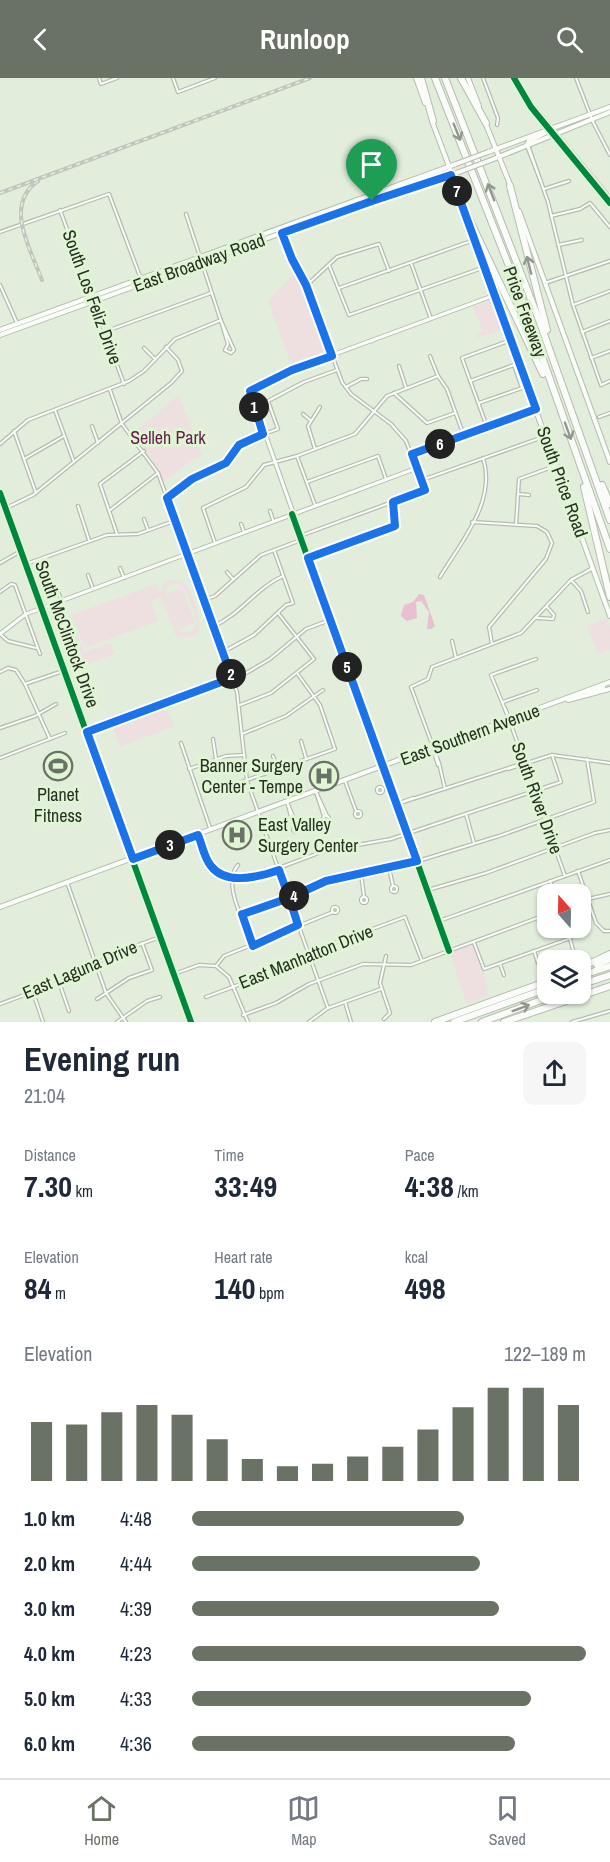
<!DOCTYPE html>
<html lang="en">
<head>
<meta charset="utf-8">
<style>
  :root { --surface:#fff; --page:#f6f6f7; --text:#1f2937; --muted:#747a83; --line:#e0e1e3; --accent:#697264 }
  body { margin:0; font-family:"Archivo Narrow",sans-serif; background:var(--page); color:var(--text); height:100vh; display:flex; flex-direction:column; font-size:22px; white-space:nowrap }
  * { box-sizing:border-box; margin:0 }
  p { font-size:20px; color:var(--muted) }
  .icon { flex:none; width:33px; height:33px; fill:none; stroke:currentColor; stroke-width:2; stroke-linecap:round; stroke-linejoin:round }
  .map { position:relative; height:944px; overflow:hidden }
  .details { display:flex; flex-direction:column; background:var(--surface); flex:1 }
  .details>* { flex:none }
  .needle { width:39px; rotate:340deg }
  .fabs { position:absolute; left:537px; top:806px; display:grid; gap:12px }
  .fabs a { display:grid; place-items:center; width:54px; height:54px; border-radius:12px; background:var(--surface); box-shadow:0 2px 4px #0004; font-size:30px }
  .pin { position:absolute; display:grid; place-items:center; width:51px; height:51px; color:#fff; margin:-62px -26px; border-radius:50% 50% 50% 0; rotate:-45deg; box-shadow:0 0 6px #0007 }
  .pin .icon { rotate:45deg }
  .km { position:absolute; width:30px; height:30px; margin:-15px; border-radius:50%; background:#222; color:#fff; font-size:16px; line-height:30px; text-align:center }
  .round { display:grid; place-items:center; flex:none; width:63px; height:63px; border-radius:12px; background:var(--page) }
  .head { display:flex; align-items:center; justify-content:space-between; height:102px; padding:0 24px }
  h1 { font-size:33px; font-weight:700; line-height:45px }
  .metrics { display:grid; grid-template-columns:repeat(3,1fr); gap:9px; height:102px; padding:6px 24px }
  .metrics div { display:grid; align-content:center }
  .metrics b { font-size:30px; font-weight:700 }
  .metrics small { font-size:16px; font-weight:400 }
  .metrics p { font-size:16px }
  .chart { height:168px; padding:12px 24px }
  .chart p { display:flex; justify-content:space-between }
  .chart svg { width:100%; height:108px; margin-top:6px; stroke:var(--accent); stroke-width:6 }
  ul { padding:0 24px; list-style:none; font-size:20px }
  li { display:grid; grid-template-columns:96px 72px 1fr; align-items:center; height:45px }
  li i { height:15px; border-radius:8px; background:var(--accent) }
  header { display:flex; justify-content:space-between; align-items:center; height:78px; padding:0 24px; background:var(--accent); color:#fff; font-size:27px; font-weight:700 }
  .menu { display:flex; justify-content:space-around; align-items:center; height:84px; border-top:2px solid var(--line); background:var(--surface); font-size:16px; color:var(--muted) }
  .menu a { display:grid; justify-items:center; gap:3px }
  .menu .current { color:var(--accent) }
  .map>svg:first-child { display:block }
  .green { fill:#eedfe1; fill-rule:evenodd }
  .water { fill:#e9c0d2 }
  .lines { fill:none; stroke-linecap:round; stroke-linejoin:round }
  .canal { stroke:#e9c0d2; stroke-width:3 }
  .minor-casing { stroke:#b4bdaf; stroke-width:4.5 }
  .tertiary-casing { stroke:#b4bdaf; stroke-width:5 }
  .secondary-casing { stroke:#b4bdaf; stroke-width:6 }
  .motorway-casing { stroke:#b4bdaf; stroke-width:8 }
  .minor { stroke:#fbfcfa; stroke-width:2 }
  .tertiary { stroke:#fbfcfa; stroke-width:3 }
  .secondary { stroke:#fbfcfa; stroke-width:4 }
  .motorway { stroke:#fbfcfa; stroke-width:6 }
  .rail-casing { stroke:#c1c4bf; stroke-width:4 }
  .rail { stroke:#dff5d4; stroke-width:1.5; stroke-dasharray:4.5; stroke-linecap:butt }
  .secondary-bridge-casing { stroke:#b4bdaf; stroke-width:6; stroke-linecap:butt }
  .secondary-bridge { stroke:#fbfcfa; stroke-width:4 }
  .cycleway-casing { stroke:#dff5d4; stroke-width:10 }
  .cycleway { stroke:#00873e; stroke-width:6 }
  .oneway { stroke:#92968e }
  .route-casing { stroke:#fff; stroke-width:12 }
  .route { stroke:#1a73e8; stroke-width:8 }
  .labels { text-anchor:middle; stroke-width:6; stroke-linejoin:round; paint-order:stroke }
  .street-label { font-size:18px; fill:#283023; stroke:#dff5d4 }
  .park-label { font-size:18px; fill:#641d49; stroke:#dff5d4 }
  .poi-label { font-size:18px; fill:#283023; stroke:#dff5d4; text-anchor:end }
</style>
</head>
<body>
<header><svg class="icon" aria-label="back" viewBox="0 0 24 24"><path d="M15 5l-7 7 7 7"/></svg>Runloop<svg class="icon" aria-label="search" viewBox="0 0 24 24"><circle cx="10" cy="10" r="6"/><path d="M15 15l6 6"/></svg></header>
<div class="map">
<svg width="610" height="944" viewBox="0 0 610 944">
  <rect width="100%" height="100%" fill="#e2eddc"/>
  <g class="green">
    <polygon points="296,193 328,274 316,280 310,278 291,285 268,223"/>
    <polygon points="493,222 504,251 476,260 475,256 483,253 473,229"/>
    <polygon points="179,317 202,378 190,383 163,404 152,381 132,356"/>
    <path d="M 170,502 C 175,502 180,501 184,505 C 193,512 202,545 198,555 L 189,560 L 176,558 L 161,519 L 151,523 L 158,543 L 85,570 L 72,537 L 156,506 L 160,516 L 164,506 ZM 174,505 C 189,506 192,532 197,545 L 192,555 L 180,553 L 165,513 L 168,508 Z"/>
    <polygon points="182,510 195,545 180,551 167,516"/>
    <polygon points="71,538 84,573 67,579 54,544"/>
    <polygon points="607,540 610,549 610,572 598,576 587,548"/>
    <polygon points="110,565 115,576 77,590 73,578"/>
    <polygon points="158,630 168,634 174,648 120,669 112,648"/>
    <path d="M 474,864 C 481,882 486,899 488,918 L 467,926 L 449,873 Z"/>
  </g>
  <polygon class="water" points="419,516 424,517 435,548 431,551 427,551 429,534 421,523 416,524 417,540 407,543 401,538 404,527 413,524"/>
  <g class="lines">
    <polyline class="canal" points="518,0 533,26 610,118"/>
    <g class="minor-casing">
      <g id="minor">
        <polyline points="99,0 101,6 117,0"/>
        <polyline points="173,0 178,14 215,0"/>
        <polyline points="483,0 498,40 497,47"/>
        <polyline points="576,0 593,44 610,77"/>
        <polyline points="528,67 548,124 573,227 601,307 610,303"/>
        <polyline points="527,68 541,104"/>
        <polyline points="544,111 569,103"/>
        <polyline points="60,132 92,219"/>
        <polyline points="186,136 221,243 228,266 225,272 231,275 234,272 221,243"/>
        <polyline points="551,138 580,131 590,125 610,149"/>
        <polyline points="0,154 109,116 141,201"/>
        <polyline points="558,167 582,162"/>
        <polyline points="411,185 431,241"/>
        <polyline points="329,187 349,237 485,189"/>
        <polyline points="545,205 610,183"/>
        <polyline points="0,207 17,245"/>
        <polyline points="307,207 337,179 379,166 389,193"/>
        <polyline points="339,210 474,162"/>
        <polyline points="94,224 124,306"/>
        <polyline points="573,227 610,213"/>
        <polyline points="104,254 211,215"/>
        <polyline points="582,254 610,243"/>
        <polyline points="144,270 155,281"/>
        <polyline points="430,278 438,298 447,311 464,358"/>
        <polyline points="591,280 610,273"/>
        <polyline points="399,288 406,310"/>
        <polyline points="470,303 514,287 522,310 479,325"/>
        <polyline points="346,309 361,301 367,301"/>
        <polyline points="110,312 122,346 158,395 237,614 247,703 328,930"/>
        <polyline points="394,315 427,345 455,335"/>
        <polyline points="55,332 74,384"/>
        <polyline points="303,336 310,342"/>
        <polyline points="599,339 610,335"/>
        <polyline points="92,348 98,365"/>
        <polyline points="487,349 462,280 511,262"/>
        <polyline points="14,353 36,415"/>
        <polyline points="0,366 28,342 129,303 144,293 175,261 221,242"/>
        <polyline points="315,371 308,348 320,329"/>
        <polyline points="412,377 536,331"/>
        <polyline points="297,378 315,427"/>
        <polyline points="24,381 64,358"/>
        <polyline points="422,402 546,358"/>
        <polyline points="307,404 378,378 386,401"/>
        <polyline points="518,416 529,417"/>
        <polyline points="167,420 192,401 226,385 244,363 278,351 268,323 304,304 337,292"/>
        <polyline points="78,428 89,462"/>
        <polyline points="6,430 33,417 171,305 182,293 178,282 166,269"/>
        <polyline points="109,433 158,395"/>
        <polyline points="270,433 273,442"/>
        <polyline points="144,441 148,452"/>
        <polyline points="472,444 537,448 547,454 552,465 546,481 489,549 492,566"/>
        <polyline points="241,446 244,454"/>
        <polyline points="516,447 519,401 555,388"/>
        <polyline points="117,456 100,406 144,373"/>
        <polyline points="300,458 425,412 406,363 391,346 351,316 342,304 332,277"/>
        <polyline points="215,465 203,430 246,409 264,387 297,378 355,356 387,318 438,298"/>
        <polyline points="308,480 395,448 393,424"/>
        <polyline points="0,485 21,473"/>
        <polyline points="26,486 107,457 138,456 174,443"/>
        <polyline points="120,490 124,500"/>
        <polyline points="227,494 233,501"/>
        <polyline points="88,497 93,511"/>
        <path d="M 440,499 C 461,464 497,423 483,380"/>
        <polyline points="571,502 581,513 588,534"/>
        <polyline points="56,508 61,522"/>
        <polyline points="0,514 11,506 15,507 40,576"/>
        <polyline points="204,522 215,518 261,477 301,462"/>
        <polyline points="537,540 553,541 554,537 547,529"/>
        <path d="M 214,548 C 241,536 256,510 283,498"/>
        <polyline points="1,557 8,563 36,570"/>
        <polyline points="452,563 456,580"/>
        <polyline points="223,574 254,557 286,527 293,525 274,472"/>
        <polyline points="0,594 8,590 16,592 25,606 63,593"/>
        <polyline points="25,606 50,661"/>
        <polyline points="503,624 537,612"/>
        <polyline points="240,627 271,615 314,581 278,535"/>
        <polyline points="505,630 565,798"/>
        <polyline points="509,641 491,597 536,581"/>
        <polyline points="0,650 35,638 56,626"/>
        <polyline points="87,654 248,594 270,581 306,551 330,542"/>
        <polyline points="242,656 286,638 323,612"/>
        <polyline points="213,661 216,681"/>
        <polyline points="301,663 306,680"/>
        <polyline points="181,665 210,750"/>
        <polyline points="433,671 438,687"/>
        <polyline points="273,678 278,692"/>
        <polyline points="0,680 65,655"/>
        <polyline points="383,689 449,873"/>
        <polyline points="189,691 226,678 244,677"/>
        <polyline points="508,691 552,677 610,685"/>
        <polyline points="345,703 356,733"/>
        <circle cx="380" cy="712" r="3"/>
        <polyline points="227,709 335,671 320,627 297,595"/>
        <polyline points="445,711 439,685 411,609 428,601 432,589 521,555 571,502 593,490"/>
        <polyline points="316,714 327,738"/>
        <polyline points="316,714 324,738"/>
        <polyline points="287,724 297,748"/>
        <polyline points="287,724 294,749"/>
        <polyline points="397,726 524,685"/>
        <polyline points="397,726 413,720"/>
        <circle cx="358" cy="736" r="3"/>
        <polyline points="466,736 474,765"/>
        <circle cx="326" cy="741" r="3"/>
        <circle cx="296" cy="751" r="3"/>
        <polyline points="198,757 209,785 217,794 232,799 252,800 324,773 391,761 561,704 552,677"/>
        <path d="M 238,787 C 221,806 246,847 253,868"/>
        <polyline points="389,790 393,808"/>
        <polyline points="578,793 596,845 604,853"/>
        <polyline points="361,795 364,819"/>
        <polyline points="550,803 555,816"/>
        <polyline points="67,804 106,915 126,944"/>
        <circle cx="394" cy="811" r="3"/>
        <polyline points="428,812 486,795 595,755 610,752"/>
        <circle cx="364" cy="822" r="3"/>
        <polyline points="588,821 610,816"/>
        <circle cx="335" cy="832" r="3"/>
        <polyline points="242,836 326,803 402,788 499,758 594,724 587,681"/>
        <polyline points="439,843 610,782"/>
        <polyline points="567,849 573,872"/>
        <polyline points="604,853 610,853"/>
        <polyline points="474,865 484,891 571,860"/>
        <polyline points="534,873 538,885"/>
        <polyline points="500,886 504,897"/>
        <polyline points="216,888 229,899 248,944"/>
        <polyline points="174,896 199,887 216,888 224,878 333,834"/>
        <polyline points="59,904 69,933"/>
        <polyline points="33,914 43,944"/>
        <polyline points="206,919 265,897 305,876 405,839 422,883"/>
        <polyline points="97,921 129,900 152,892 142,865"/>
        <polyline points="345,924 351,944"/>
        <polyline points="0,926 76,898 111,877 160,859"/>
        <polyline points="243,937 276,925 309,906 363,886 411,887 548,836"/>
        <polyline points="384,941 390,935 380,905 386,878"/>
        <polyline points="117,944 147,923 160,919"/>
        <polyline points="309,944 328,930 381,911"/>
        <polyline points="572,944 610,933"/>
      </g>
    </g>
    <g class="tertiary-casing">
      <g id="tertiary">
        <polyline points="281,150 292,181 306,207 332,277"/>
        <polyline points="0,556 26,536 417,390"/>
        <polyline points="383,689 250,313 297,290 495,217"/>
      </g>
    </g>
    <g class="secondary-casing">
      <g id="secondary">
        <polyline points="416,0 425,25"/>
        <polyline points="468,0 479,28"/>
        <polyline points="432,43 463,126"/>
        <polyline points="485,44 511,109"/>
        <polyline points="527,67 529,63 545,55"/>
        <polyline points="488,74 610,29"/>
        <polyline points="491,82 610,34"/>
        <polyline points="519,133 610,384"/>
        <polyline points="469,147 610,538"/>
        <polyline points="0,252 456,86"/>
        <polyline points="0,257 392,115 459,94"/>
        <polyline points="0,415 191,944"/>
        <polyline points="589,614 603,610 603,607"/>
        <polyline points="568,622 610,611"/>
        <polyline points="0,829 610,604"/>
      </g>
    </g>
    <g class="motorway-casing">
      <g id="motorway">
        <polyline points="421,0 433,43"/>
        <polyline points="435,0 518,211 610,471"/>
        <polyline points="445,0 539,242 610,442"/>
        <polyline points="461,0 486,45"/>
        <polyline points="510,108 547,252"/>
        <polyline points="462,126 543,296"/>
        <polyline points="602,407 610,426"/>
        <polyline points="584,409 610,519"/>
        <polyline points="597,887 610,881"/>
        <polyline points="580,890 610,876"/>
        <polyline points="580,898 610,888"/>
        <polyline points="580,907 610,897"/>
        <polyline points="435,944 548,903"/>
        <polyline points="454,944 548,910"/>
        <polyline points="482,944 560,915"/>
        <polyline points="504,944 610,908"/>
      </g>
    </g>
    <use href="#minor" class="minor"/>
    <use href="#tertiary" class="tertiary"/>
    <use href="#secondary" class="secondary"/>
    <use href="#motorway" class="motorway"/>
    <g class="rail-casing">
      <g id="rail">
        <path d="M 38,103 C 3,127 31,172 42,202"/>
        <polyline points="0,115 310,0"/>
      </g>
    </g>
    <use href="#rail" class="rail"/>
    <g class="secondary-bridge-casing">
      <g id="secondary-bridge">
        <polyline points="456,86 488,74"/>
        <polyline points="459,94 491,82"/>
      </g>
    </g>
    <use href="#secondary-bridge" class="secondary-bridge"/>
    <g class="cycleway-casing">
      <g id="cycleway">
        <polyline points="514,0 531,29 610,125"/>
        <polyline points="0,415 191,944"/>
        <polyline points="292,436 449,873"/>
      </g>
    </g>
    <use href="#cycleway" class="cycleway"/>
  </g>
  <defs><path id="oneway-shaft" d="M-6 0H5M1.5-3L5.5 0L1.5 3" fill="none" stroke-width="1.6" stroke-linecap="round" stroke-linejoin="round" transform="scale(1.5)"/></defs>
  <g class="oneway">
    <use href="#oneway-shaft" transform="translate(457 54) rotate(68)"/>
    <use href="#oneway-shaft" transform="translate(491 114) rotate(-111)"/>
    <use href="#oneway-shaft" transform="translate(529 187) rotate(-104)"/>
    <use href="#oneway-shaft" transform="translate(568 353) rotate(70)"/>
    <use href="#oneway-shaft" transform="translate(521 930) rotate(-20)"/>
  </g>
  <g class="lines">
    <g class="route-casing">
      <path id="route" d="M 372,123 L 282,155 L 292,181 L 306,207 L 332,278 L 292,292 L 250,313 L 263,356 L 239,367 L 226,385 L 192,401 L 167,420 L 232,600 L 87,654 L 133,781 L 198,757 C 202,766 204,780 211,788 C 226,808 259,799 279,792 L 288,817 L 290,822 L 298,847 L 253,868 L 242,836 L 243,836 L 286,821 L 291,819 L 326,803 L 417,783 L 308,480 L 395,448 L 393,424 L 425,412 L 412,376 L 536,331 L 451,97 L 372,123"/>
    </g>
    <use href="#route" class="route"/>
  </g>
  <defs>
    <g id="stadium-ring" transform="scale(1.5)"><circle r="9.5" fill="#dff5d4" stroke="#697264" stroke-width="1.5"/><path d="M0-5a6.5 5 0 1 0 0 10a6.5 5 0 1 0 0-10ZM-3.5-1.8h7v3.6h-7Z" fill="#697264"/></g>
    <g id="hospital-ring" transform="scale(1.5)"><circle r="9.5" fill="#dff5d4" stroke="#697264" stroke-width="1.5"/><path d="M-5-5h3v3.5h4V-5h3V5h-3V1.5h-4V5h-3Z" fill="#697264"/></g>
  </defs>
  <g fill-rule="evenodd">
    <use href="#stadium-ring" x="58" y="688"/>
    <use href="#hospital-ring" x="324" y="698"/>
    <use href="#hospital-ring" x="237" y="757"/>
  </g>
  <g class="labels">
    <g class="street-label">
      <text transform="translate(199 185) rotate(-20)" y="6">East Broadway Road</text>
      <text transform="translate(92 219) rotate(70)" y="6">South Los Feliz Drive</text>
      <text transform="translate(525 234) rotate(70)" y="6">Price Freeway</text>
      <text transform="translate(562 404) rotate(70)" y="6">South Price Road</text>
      <text transform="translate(67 556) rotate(70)" y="6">South McClintock Drive</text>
      <text transform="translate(470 657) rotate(-20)" y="6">East Southern Avenue</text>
      <text transform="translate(537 720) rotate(70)" y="6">South River Drive</text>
      <text transform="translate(306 879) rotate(-22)" y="6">East Manhatton Drive</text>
      <text transform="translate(80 892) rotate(-23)" y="6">East Laguna Drive</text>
    </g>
    <g class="park-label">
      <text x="168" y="366">Selleh Park</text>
    </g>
    <g class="poi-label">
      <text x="303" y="694">Banner Surgery<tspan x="303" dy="21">Center - Tempe</tspan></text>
      <text x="58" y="723" text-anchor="middle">Planet<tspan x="58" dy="21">Fitness</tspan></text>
      <text x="258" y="753" text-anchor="start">East Valley<tspan x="258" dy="21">Surgery Center</tspan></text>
    </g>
  </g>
</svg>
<div class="fabs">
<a><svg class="needle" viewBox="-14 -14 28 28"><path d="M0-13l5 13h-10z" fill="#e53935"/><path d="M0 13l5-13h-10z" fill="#747a83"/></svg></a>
<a><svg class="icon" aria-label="layers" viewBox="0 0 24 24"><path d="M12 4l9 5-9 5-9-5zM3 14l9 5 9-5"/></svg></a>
</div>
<div class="pin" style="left:372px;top:123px;background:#1e9e55"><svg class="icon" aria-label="arrive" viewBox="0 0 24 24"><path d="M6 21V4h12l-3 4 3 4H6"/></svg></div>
<b class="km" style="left:254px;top:329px">1</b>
<b class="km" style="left:231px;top:596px">2</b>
<b class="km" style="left:170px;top:767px">3</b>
<b class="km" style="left:294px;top:818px">4</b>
<b class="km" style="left:347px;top:589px">5</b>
<b class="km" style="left:440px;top:366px">6</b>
<b class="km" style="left:457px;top:113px">7</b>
</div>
<section class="details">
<div class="head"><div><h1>Evening run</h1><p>21:04</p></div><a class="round"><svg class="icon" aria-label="share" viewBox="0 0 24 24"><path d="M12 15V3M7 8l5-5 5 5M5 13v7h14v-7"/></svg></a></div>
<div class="metrics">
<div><p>Distance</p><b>7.30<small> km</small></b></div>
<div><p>Time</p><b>33:49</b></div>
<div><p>Pace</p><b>4:38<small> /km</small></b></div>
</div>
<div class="metrics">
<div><p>Elevation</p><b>84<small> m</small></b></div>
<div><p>Heart rate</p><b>140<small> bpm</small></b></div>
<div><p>kcal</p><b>498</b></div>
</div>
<div class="chart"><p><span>Elevation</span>122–189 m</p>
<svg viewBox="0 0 160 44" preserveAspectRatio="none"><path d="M5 44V20M15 44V21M25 44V16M35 44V13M45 44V17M55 44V27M65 44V35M75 44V38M85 44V37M95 44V34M105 44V30M115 44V23M125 44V14M135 44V6M145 44V6M155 44V13"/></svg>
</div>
<ul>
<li><b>1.0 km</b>4:48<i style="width:69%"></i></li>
<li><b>2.0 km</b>4:44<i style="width:73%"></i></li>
<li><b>3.0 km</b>4:39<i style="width:78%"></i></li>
<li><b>4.0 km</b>4:23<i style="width:100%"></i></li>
<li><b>5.0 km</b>4:33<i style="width:86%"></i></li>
<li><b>6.0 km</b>4:36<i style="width:82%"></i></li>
</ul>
</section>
<nav class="menu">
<a class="current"><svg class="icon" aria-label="home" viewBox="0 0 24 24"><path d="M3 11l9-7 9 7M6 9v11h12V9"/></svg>Home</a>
<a><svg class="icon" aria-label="map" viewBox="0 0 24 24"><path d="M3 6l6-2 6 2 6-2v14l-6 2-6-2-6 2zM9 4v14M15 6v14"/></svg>Map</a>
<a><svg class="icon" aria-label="saved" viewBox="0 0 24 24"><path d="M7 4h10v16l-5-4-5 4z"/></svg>Saved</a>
</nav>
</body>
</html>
